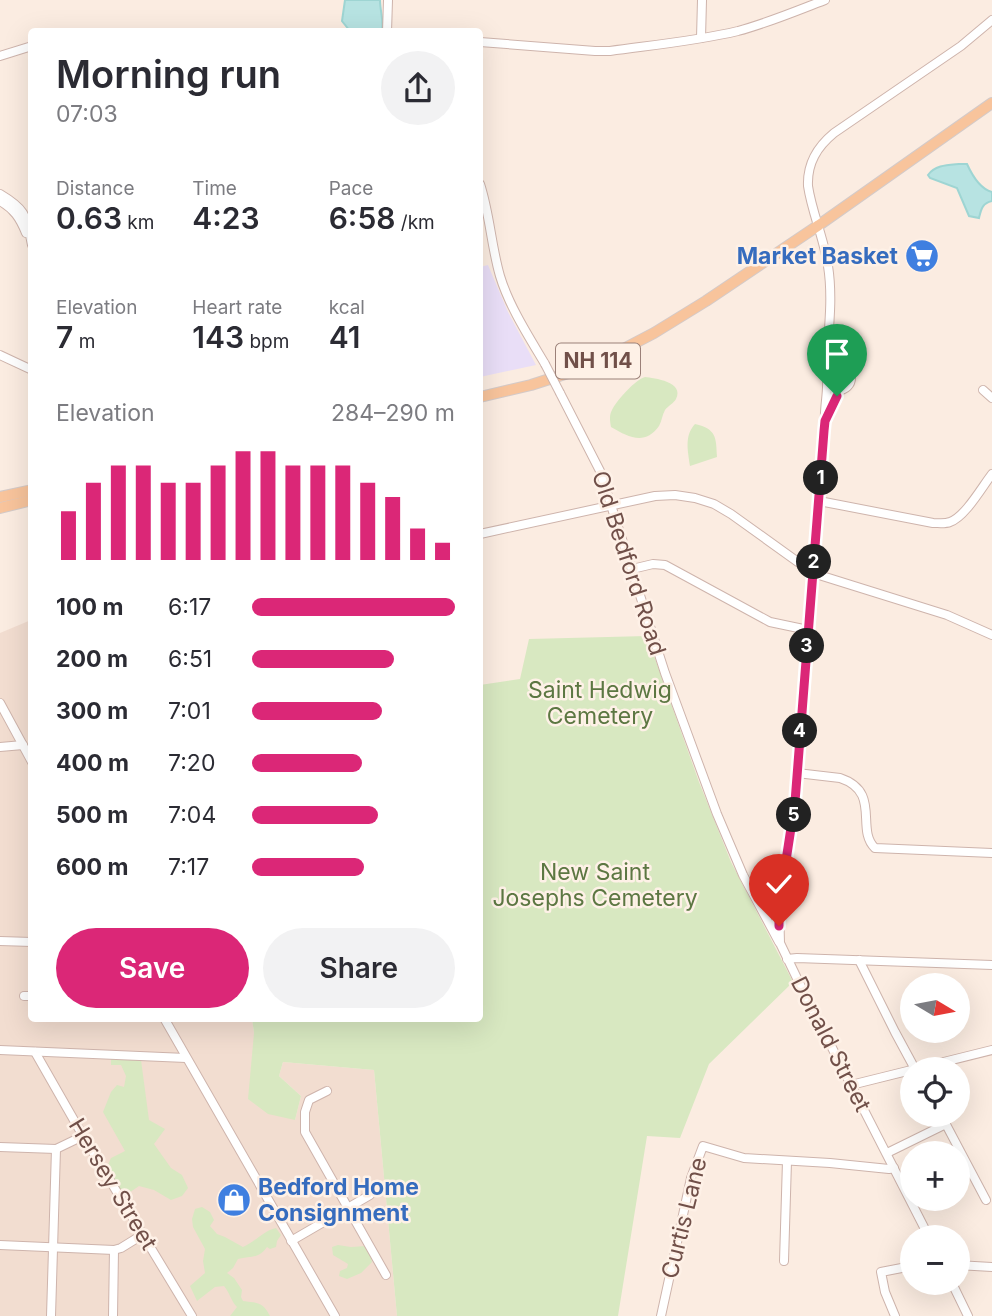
<!DOCTYPE html>
<html lang="en">
<head>
<meta charset="utf-8">
<style>
  :root { --surface:#fff; --page:#f2f2f3; --text:#2b2b33; --muted:#7c7c81; --accent:#db2777 }
  body { margin:0; font-family:Inter,sans-serif; background:var(--page); color:var(--text); height:100vh; display:flex; flex-direction:column; font-size:26px; white-space:nowrap }
  * { box-sizing:border-box; margin:0 }
  p { font-size:23px; color:var(--muted) }
  .icon { flex:none; width:38px; height:38px; fill:none; stroke:currentColor; stroke-width:2; stroke-linecap:round; stroke-linejoin:round }
  .map { position:relative; flex:1; overflow:hidden }
  .side { position:absolute; left:28px; top:28px; width:455px; height:994px; display:flex; flex-direction:column; background:var(--surface); border-radius:7px; box-shadow:0 7px 28px #0002 }
  .side>* { flex:none }
  .needle { width:46px; rotate:100deg }
  .buttons { position:absolute; left:900px; top:973px; display:grid; gap:14px }
  .buttons a { display:grid; place-items:center; width:70px; height:70px; border-radius:50%; background:var(--surface); box-shadow:0 7px 28px #0002; font-size:35px }
  .pin { position:absolute; display:grid; place-items:center; width:60px; height:60px; color:#fff; margin:-72px -30px; border-radius:50% 50% 50% 0; rotate:-45deg; box-shadow:0 0 7px #0007 }
  .pin .icon { rotate:45deg }
  .km { position:absolute; width:35px; height:35px; margin:-18px; border-radius:50%; background:#222; color:#fff; font-size:19px; line-height:35px; text-align:center }
  .round { display:grid; place-items:center; flex:none; width:74px; height:74px; border-radius:37px; background:var(--page) }
  .summary { display:flex; align-items:center; justify-content:space-between; height:119px; padding:0 28px }
  h1 { font-size:38px; font-weight:600; line-height:52px }
  .metrics { display:grid; grid-template-columns:repeat(3,1fr); gap:10px; height:119px; padding:7px 28px }
  .metrics div { display:grid; align-content:center }
  .metrics b { font-size:30px; font-weight:600 }
  .metrics small { font-size:19px; font-weight:400 }
  .metrics p { font-size:19px }
  .chart { height:196px; padding:14px 28px }
  .chart p { display:flex; justify-content:space-between }
  .chart svg { width:100%; height:126px; margin-top:7px; stroke:var(--accent); stroke-width:6 }
  .button { display:flex; gap:14px; margin-top:auto; padding:14px 28px }
  .button a { flex:1; height:80px; border-radius:42px; background:var(--accent); color:#fff; font-size:28px; font-weight:600; line-height:80px; text-align:center }
  .button a+a { background:var(--page); color:var(--text) }
  ul { padding:0 28px; list-style:none; font-size:23px }
  li { display:grid; grid-template-columns:112px 84px 1fr; align-items:center; height:52px }
  li i { height:18px; border-radius:9px; background:var(--accent) }
  .map>svg:first-child { display:block }
  .residential { fill:#f2ddd0 }
  .education { fill:#e9def7 }
  .green { fill:#d8e8c1 }
  .water { fill:#b7e3e2; stroke:#9ed5d3; stroke-width:2 }
  .lines { fill:none; stroke-linecap:round; stroke-linejoin:round }
  .minor-casing { stroke:#ceb4ac; stroke-width:10 }
  .major-casing { stroke:#d4cac8; stroke-width:12 }
  .minor { stroke:#fff; stroke-width:8 }
  .major { stroke:#f8c49c; stroke-width:10 }
  .minor-bridge-casing { stroke:#ceb4ac; stroke-width:10; stroke-linecap:butt }
  .minor-bridge { stroke:#fff; stroke-width:8 }
  .route-casing { stroke:#fff; stroke-width:14 }
  .route { stroke:#db2777; stroke-width:9 }
  .labels { text-anchor:middle; stroke-width:5; stroke-linejoin:round; paint-order:stroke }
  .shield { fill:#fef1e7; stroke:#9b8078; stroke-width:2 }
  .shield-label { font-size:21px; font-weight:bold; fill:#715049 }
  .shop-label { font-size:23px; font-weight:bold; fill:#366cbe; stroke:#fef1e7; text-anchor:end }
  .street-label { font-size:23px; fill:#715049; stroke:#fef1e7 }
  .park-label { font-size:23px; fill:#5c7742; stroke:#fef1e7 }
</style>
</head>
<body>
<div class="map">
<svg width="992" height="1316" viewBox="0 0 992 1316">
  <rect width="100%" height="100%" fill="#fbece1"/>
  <polygon class="residential" points="31,620 32,1018 252,1019 254,1033 295,1120 301,1096 279,1076 283,1062 374,1070 397,1316 0,1316 0,633"/>
  <polygon class="education" points="488,265 508,312 536,365 480,377 480,267"/>
  <g class="green">
    <path d="M 645,377 C 654,378 685,382 676,399 C 674,403 668,406 665,410 C 662,415 662,421 659,426 C 645,446 628,437 611,427 C 610,421 609,415 612,410 C 617,400 635,380 645,377 Z"/>
    <path d="M 695,424 C 717,429 716,438 717,457 L 690,466 C 688,451 684,436 695,424 Z"/>
    <polygon points="647,636 699,782 731,862 793,982 709,1064 680,1138 647,1136 618,1316 397,1316 374,1070 283,1062 279,1076 301,1096 295,1120 268,1114 248,1099 254,1033 252,1019 480,1018 480,685 520,679 529,639"/>
    <polygon points="111,1058 141,1060 149,1120 165,1129 154,1144 171,1168 182,1175 188,1188 182,1196 171,1200 154,1190 139,1186 123,1197 106,1169 111,1158 125,1151 103,1112 111,1092 117,1085 124,1087 126,1076 121,1065 111,1065"/>
    <path d="M 202,1207 L 210,1212 L 214,1220 L 210,1226 L 217,1234 L 225,1237 L 243,1247 C 255,1242 263,1231 276,1228 L 281,1235 L 277,1241 L 276,1247 L 270,1249 L 267,1247 C 259,1259 250,1256 238,1259 L 233,1268 L 227,1273 L 234,1278 L 242,1290 L 241,1297 L 243,1301 C 258,1303 263,1302 270,1316 L 230,1316 L 237,1307 C 231,1301 230,1293 224,1286 L 215,1287 L 197,1301 L 190,1286 L 205,1273 L 203,1261 L 205,1249 L 193,1227 L 192,1219 L 195,1209 Z"/>
    <polygon points="338,1245 351,1247 366,1246 370,1252 372,1262 361,1273 347,1279 339,1276 340,1271 347,1268 348,1264 333,1255 332,1247"/>
  </g>
  <g class="water">
    <path d="M 345,0 L 380,0 C 380,11 384,21 382,31 L 350,31 L 342,21 Z"/>
    <path d="M 959,164 L 967,164 C 972,175 980,189 992,192 L 992,201 C 982,203 981,210 979,218 L 969,216 L 957,188 L 930,178 L 928,175 C 935,165 948,165 959,164 Z"/>
  </g>
  <g class="lines">
    <g class="minor-casing">
      <g id="minor">
        <polyline points="387,32 388,0"/>
        <polyline points="701,38 702,0"/>
        <path d="M 480,42 L 595,51 L 610,51 C 653,45 696,41 738,31 C 768,23 796,11 825,0"/>
        <polyline points="0,56 32,46"/>
        <path d="M 480,184 C 490,215 491,245 500,276 C 509,306 529,337 545,364"/>
        <path d="M 0,194 C 27,210 26,216 32,245"/>
        <path d="M 0,201 C 14,209 20,218 26,233"/>
        <polyline points="831,337 838,358 847,369"/>
        <polyline points="0,355 32,370"/>
        <circle cx="839" cy="378" r="12"/>
        <path d="M 828,375 C 830,362 828,355 828,342 C 830,317 832,291 828,266 C 824,238 812,213 808,186 C 807,163 817,147 834,133 L 961,46 L 992,20"/>
        <path d="M 827,379 C 828,393 824,408 825,421 L 795,802 L 779,906 L 780,943 L 806,997 L 929,1237"/>
        <polyline points="983,390 992,398"/>
        <polyline points="560,393 600,471 665,673 717,814 743,875 779,942"/>
        <polyline points="827,419 836,398 841,390"/>
        <path d="M 819,501 L 933,523 C 939,523 945,524 950,522 C 965,517 982,487 992,474"/>
        <polyline points="480,534 655,496 675,495 695,498 714,504 731,514 809,570 819,575 947,615 992,635"/>
        <polyline points="632,569 653,564 665,565 770,622 808,630"/>
        <polyline points="0,703 32,762"/>
        <polyline points="0,747 23,745"/>
        <path d="M 797,773 L 840,778 C 882,792 855,829 875,848 L 992,853"/>
        <polyline points="0,941 32,942"/>
        <polyline points="787,959 797,958 992,965"/>
        <polyline points="859,960 895,1032 915,1069"/>
        <polyline points="24,996 32,996"/>
        <polyline points="164,1018 335,1316"/>
        <polyline points="0,1050 186,1058"/>
        <polyline points="35,1052 83,1136 192,1316"/>
        <polyline points="851,1085 992,1050"/>
        <polyline points="327,1091 309,1100 305,1112 305,1132 386,1275"/>
        <polyline points="941,1115 986,1200"/>
        <polyline points="0,1147 56,1149 83,1136"/>
        <polyline points="887,1153 946,1124"/>
        <polyline points="291,1241 370,1195"/>
        <polyline points="0,1245 114,1250 121,1248 142,1235"/>
        <polyline points="784,1261 787,1161"/>
        <polyline points="957,1265 992,1267"/>
        <polyline points="952,1283 968,1316"/>
        <polyline points="51,1316 56,1149"/>
        <polyline points="113,1316 114,1250"/>
        <polyline points="661,1316 691,1178 703,1146 744,1158 830,1163 889,1169 894,1168"/>
        <polyline points="895,1316 885,1292 881,1272 912,1266"/>
      </g>
    </g>
    <g class="major-casing">
      <g id="major">
        <polyline points="480,397 531,385 568,373 612,355 654,333 706,301 819,225 992,103"/>
        <polyline points="0,497 32,490"/>
        <polyline points="0,508 32,500"/>
      </g>
    </g>
    <use href="#minor" class="minor"/>
    <use href="#major" class="major"/>
    <g class="minor-bridge-casing">
      <polyline id="minor-bridge" points="545,364 560,393"/>
    </g>
    <use href="#minor-bridge" class="minor-bridge"/>
  </g>
  <g class="lines">
    <g class="route-casing">
      <polyline id="route" points="779,926 779,906 795,802 824,431 825,421 837,396"/>
    </g>
    <use href="#route" class="route"/>
  </g>
  <defs>
    <g id="supermarket-disc" transform="scale(1.75)"><circle r="9.5" fill="#3f7fe0" stroke="#fef1e7"/><path d="M-6-5.5h2.5l.6 2H6L4.5 2H-2.5L-4.4-4H-6ZM-1.5 3.2a1.3 1.3 0 1 0 .1 0ZM3 3.2a1.3 1.3 0 1 0 .1 0Z" fill="#fff"/></g>
    <g id="shop-disc" transform="scale(1.75)"><circle r="9.5" fill="#3f7fe0" stroke="#fef1e7"/><path d="M-5-2.5h2.3a2.7 3.5 0 0 1 5.4 0H5L5.5 6h-11ZM-1.5-2.5h3a1.5 2.3 0 0 0-3 0Z" fill="#fff"/></g>
  </defs>
  <g fill-rule="evenodd">
    <use href="#supermarket-disc" x="922" y="256"/>
    <use href="#shop-disc" x="234" y="1200"/>
  </g>
  <g class="labels">
    <rect class="shield" x="556" y="343.5" width="84" height="35" rx="5"/>
    <g class="shield-label">
      <text x="598" y="368">NH 114</text>
    </g>
    <g class="shop-label">
      <text x="898" y="264">Market Basket</text>
      <text x="258" y="1195" text-anchor="start">Bedford Home<tspan x="258" dy="26">Consignment</tspan></text>
    </g>
    <g class="street-label">
      <text transform="translate(629 563) rotate(72)" y="8">Old Bedford Road</text>
      <text transform="translate(831 1044) rotate(63)" y="8">Donald Street</text>
      <text transform="translate(113 1184) rotate(59)" y="8">Hersey Street</text>
      <text transform="translate(684 1218) rotate(-76)" y="8">Curtis Lane</text>
    </g>
    <g class="park-label">
      <text x="600" y="698">Saint Hedwig<tspan x="600" dy="26">Cemetery</tspan></text>
      <text x="595" y="880">New Saint<tspan x="595" dy="26">Josephs Cemetery</tspan></text>
    </g>
  </g>
</svg>
<div class="buttons">
<a><svg class="needle" viewBox="-14 -14 28 28"><path d="M0-13l5 13h-10z" fill="#e53935"/><path d="M0 13l5-13h-10z" fill="#7c7c81"/></svg></a>
<a><svg class="icon" aria-label="locate" viewBox="0 0 24 24"><circle cx="12" cy="12" r="6"/><path d="M12 2v4M12 18v4M2 12h4M18 12h4"/></svg></a>
<a>+</a>
<a>−</a>
</div>
<div class="pin" style="left:837px;top:396px;background:#1e9e55"><svg class="icon" aria-label="arrive" viewBox="0 0 24 24"><path d="M6 21V4h12l-3 4 3 4H6"/></svg></div>
<div class="pin" style="left:779px;top:926px;background:#d93025"><svg class="icon" aria-label="check" viewBox="0 0 24 24"><path d="M5 12l5 5 9-10"/></svg></div>
<b class="km" style="left:821px;top:478px">1</b>
<b class="km" style="left:814px;top:562px">2</b>
<b class="km" style="left:807px;top:646px">3</b>
<b class="km" style="left:800px;top:731px">4</b>
<b class="km" style="left:794px;top:815px">5</b>
<section class="side">
<div class="summary"><div><h1>Morning run</h1><p>07:03</p></div><a class="round"><svg class="icon" aria-label="share" viewBox="0 0 24 24"><path d="M12 15V3M7 8l5-5 5 5M5 13v7h14v-7"/></svg></a></div>
<div class="metrics">
<div><p>Distance</p><b>0.63<small> km</small></b></div>
<div><p>Time</p><b>4:23</b></div>
<div><p>Pace</p><b>6:58<small> /km</small></b></div>
</div>
<div class="metrics">
<div><p>Elevation</p><b>7<small> m</small></b></div>
<div><p>Heart rate</p><b>143<small> bpm</small></b></div>
<div><p>kcal</p><b>41</b></div>
</div>
<div class="chart"><p><span>Elevation</span>284–290 m</p>
<svg viewBox="0 0 160 44" preserveAspectRatio="none"><path d="M5 44V27M15 44V17M25 44V11M35 44V11M45 44V17M55 44V17M65 44V11M75 44V6M85 44V6M95 44V11M105 44V11M115 44V11M125 44V17M135 44V22M145 44V33M155 44V38"/></svg>
</div>
<ul>
<li><b>100 m</b>6:17<i style="width:100%"></i></li>
<li><b>200 m</b>6:51<i style="width:70%"></i></li>
<li><b>300 m</b>7:01<i style="width:64%"></i></li>
<li><b>400 m</b>7:20<i style="width:54%"></i></li>
<li><b>500 m</b>7:04<i style="width:62%"></i></li>
<li><b>600 m</b>7:17<i style="width:55%"></i></li>
</ul>
<div class="button"><a>Save</a><a>Share</a></div>
</section>
</div>
</body>
</html>
